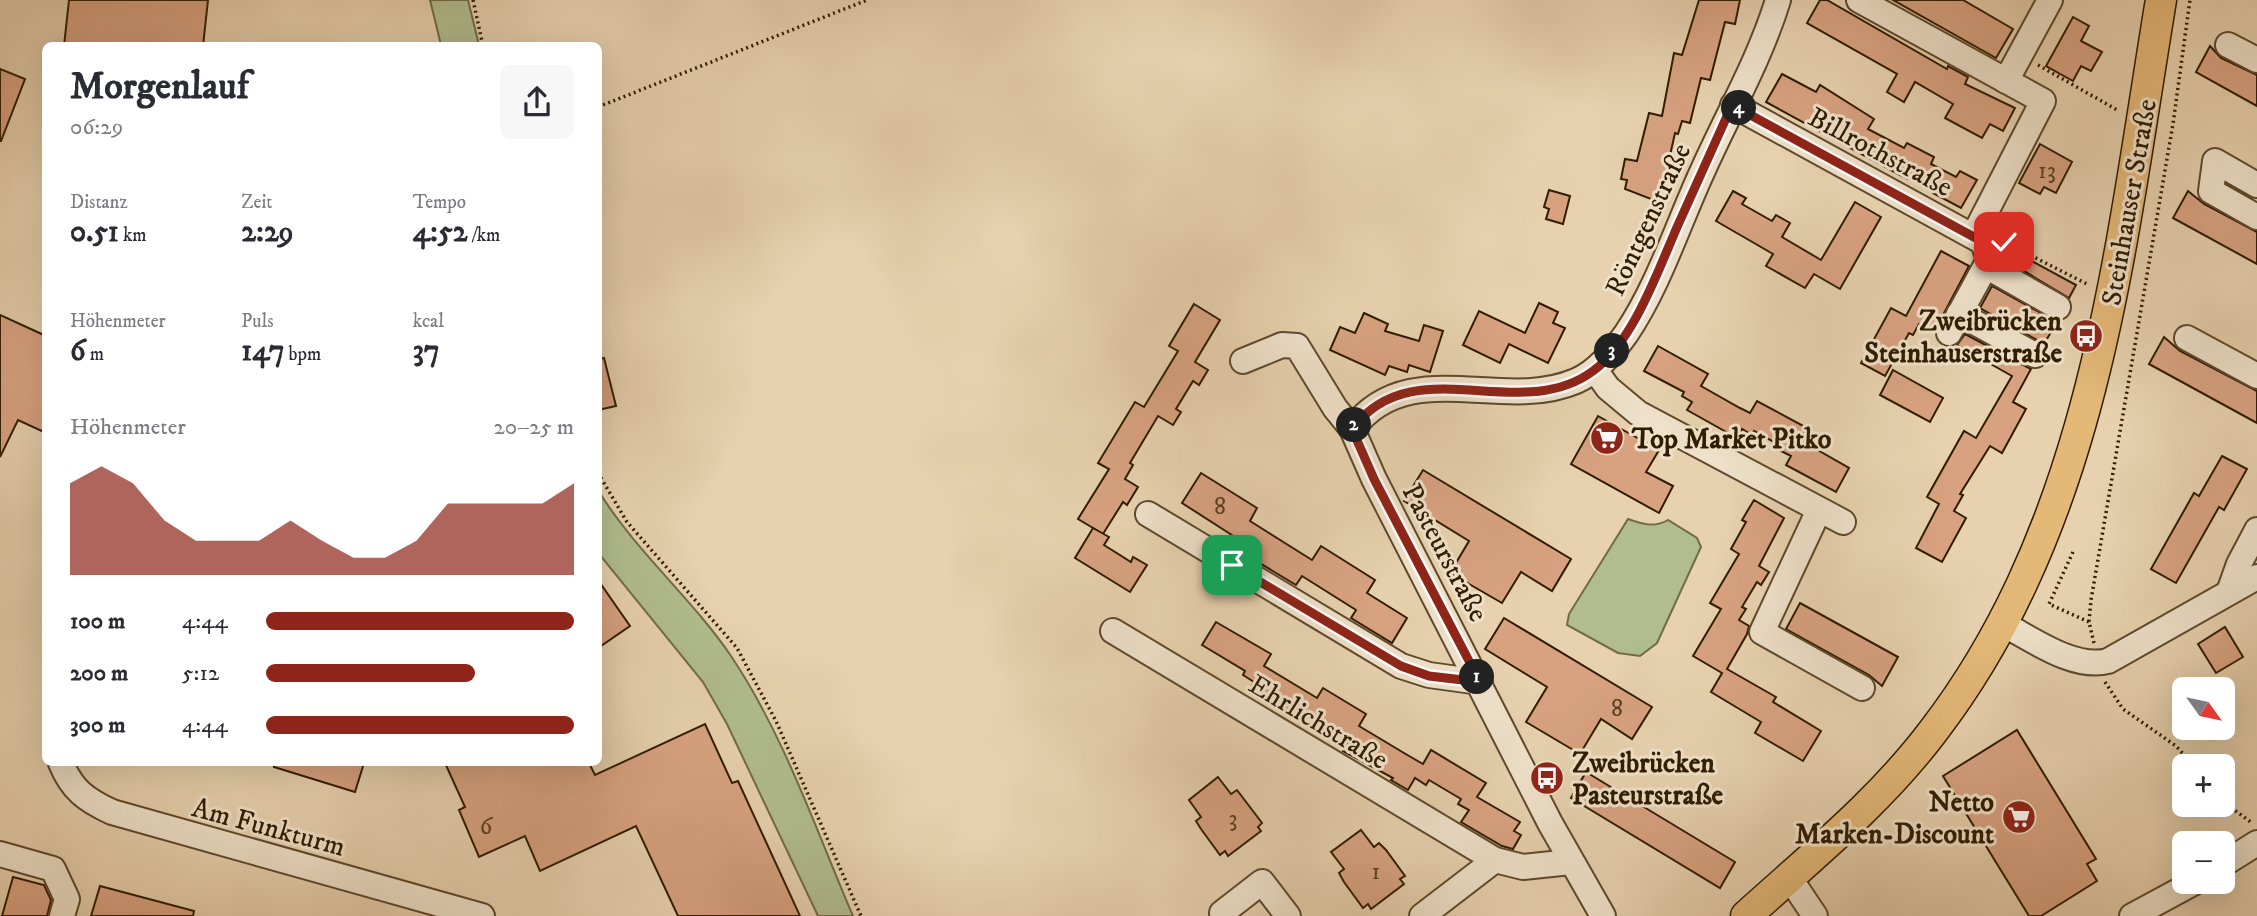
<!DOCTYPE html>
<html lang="de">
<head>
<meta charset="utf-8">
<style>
  :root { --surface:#fff; --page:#f7f7f7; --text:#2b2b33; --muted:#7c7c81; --accent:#8f2418 }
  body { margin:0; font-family:"IM FELL DW Pica",serif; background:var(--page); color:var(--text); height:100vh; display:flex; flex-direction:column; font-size:26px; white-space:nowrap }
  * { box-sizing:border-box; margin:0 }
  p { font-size:23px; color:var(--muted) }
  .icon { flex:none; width:38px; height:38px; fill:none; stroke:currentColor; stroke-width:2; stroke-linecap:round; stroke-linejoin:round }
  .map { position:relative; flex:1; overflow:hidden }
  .sheet { position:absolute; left:42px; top:42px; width:560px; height:724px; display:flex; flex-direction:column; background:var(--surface); border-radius:10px; box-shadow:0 7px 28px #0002 }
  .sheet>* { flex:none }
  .needle { width:46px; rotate:123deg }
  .fabs { position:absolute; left:2172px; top:677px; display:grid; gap:14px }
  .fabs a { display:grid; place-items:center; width:63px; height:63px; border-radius:10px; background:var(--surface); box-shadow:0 7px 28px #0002; font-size:35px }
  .pin { position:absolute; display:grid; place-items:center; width:60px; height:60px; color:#fff; margin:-30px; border-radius:14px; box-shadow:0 4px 10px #0006 }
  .km { position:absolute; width:35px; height:35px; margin:-18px; border-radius:50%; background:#222; color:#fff; font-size:19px; line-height:35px; text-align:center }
  .round { display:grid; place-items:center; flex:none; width:74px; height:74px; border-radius:10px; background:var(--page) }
  .overview { display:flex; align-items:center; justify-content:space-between; height:119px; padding:0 28px }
  h1 { font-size:38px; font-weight:700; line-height:52px }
  .metrics { display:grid; grid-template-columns:repeat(3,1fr); gap:10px; height:119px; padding:7px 28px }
  .metrics div { display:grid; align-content:center }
  .metrics b { font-size:30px; font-weight:700 }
  .metrics small { font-size:19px; font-weight:400 }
  .metrics p { font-size:19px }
  .chart { height:196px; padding:14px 28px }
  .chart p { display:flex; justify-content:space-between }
  .chart svg { width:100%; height:126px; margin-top:7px; fill:var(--accent); opacity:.7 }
  ul { padding:0 28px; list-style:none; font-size:23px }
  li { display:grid; grid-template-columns:112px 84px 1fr; align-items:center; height:52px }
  li i { height:18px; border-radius:9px; background:var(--accent) }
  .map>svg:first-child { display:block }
  .green { fill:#b1bd8e; stroke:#706c47; stroke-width:2 }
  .building { fill:#d8a281; stroke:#301c00; stroke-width:2 }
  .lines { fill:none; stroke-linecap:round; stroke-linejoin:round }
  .minor-casing { stroke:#5e492c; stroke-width:28 }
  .major-casing { stroke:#301c00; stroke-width:33 }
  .path { stroke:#301c00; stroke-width:3.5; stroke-dasharray:2 3.5; stroke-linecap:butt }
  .minor { stroke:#efe1ca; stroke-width:24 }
  .major { stroke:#e4b877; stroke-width:30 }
  .route-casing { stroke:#fff; stroke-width:14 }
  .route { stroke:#8f2418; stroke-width:9 }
  .labels { text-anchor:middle; stroke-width:6; stroke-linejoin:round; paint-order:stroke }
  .number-label { font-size:24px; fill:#5a3e20 }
  .street-label { font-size:28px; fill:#301c00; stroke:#efe1ca }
  .poi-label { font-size:28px; font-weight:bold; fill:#301c00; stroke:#efe1ca; text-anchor:end }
</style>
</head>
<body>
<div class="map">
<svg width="2257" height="916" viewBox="0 0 2257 916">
  <rect width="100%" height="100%" fill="#e7d1ae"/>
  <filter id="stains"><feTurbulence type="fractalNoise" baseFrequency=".00286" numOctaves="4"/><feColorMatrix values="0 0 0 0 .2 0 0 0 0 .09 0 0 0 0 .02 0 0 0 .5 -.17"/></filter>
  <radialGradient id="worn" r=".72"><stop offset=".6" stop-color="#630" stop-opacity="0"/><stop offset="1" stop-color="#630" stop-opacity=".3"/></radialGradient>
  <g class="green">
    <polygon points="430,0 468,0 479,45 441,45"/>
    <path d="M 598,490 C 635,551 691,597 731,656 C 784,735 816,830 853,916 L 818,916 L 727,724 L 703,682 L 599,554 Z"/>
    <path d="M 1628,519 C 1642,524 1654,528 1668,520 L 1697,538 L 1701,547 L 1657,643 L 1640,656 L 1618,653 L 1567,625 L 1569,614 Z"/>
  </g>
  <g class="building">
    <polygon points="69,0 208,0 203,46 64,46"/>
    <polygon points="1699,0 1740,0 1735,24 1725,22 1710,80 1701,78 1690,123 1682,121 1678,134 1675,133 1663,187 1659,186 1656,201 1625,189 1627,180 1621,179 1625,159 1637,161 1649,113 1662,116 1674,53 1682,55"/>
    <polygon points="1820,0 1827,0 1947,69 1948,66 1968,77 1965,84 2015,108 2003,131 1990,124 1982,138 1945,118 1953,104 1915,82 1904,102 1887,92 1897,74 1807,23"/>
    <polygon points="1893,0 1963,0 2013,29 1996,58"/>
    <polygon points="2073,17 2089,26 2081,41 2102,52 2091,71 2081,66 2073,81 2046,66"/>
    <polygon points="2210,46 2221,58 2257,75 2257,106 2196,72"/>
    <polygon points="0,69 25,79 1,141 0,141"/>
    <polygon points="1782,74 1816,92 1820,85 1874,119 1868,129 1904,148 1907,143 1934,157 1931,164 1956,177 1960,171 1977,180 1961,208 1933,193 1935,189 1910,173 1907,179 1766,102"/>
    <polygon points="2040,144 2072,162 2056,193 2044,187 2040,194 2019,183"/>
    <polygon points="1549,190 1570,196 1563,224 1546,219 1549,209 1544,207"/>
    <polygon points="1733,191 1746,198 1742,204 1772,221 1776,215 1790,223 1782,237 1821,260 1855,202 1881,217 1840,289 1814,274 1805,288 1766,266 1773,254 1716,221"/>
    <polygon points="2188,191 2204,204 2257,232 2257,264 2173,218"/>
    <polygon points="2006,247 2076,285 2069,298 2004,259"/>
    <polygon points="1941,251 1969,266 1934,332 1919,324 1913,335 1909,333 1885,376 1861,363 1891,308 1906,316"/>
    <polygon points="1992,286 2057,322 2044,344 1980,308"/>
    <polygon points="1539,303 1558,312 1553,323 1565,328 1548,363 1509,344 1500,363 1463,345 1479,311 1525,333"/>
    <polygon points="1194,304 1220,320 1195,362 1208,370 1199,385 1193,381 1176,409 1181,412 1173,425 1158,416 1130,463 1133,465 1125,479 1138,487 1127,505 1123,502 1103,534 1078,519 1109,469 1098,463 1135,402 1144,407 1178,351 1169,346"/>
    <polygon points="1364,313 1388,324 1385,331 1419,341 1424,325 1443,331 1430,372 1409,365 1407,372 1389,366 1385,375 1330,350 1340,327 1355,333"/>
    <polygon points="0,315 46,336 46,433 18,420 0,457"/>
    <polygon points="1965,334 2031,369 2013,402 2026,409 2002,453 1990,446 1960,494 1963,495 1954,511 1966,518 1942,562 1916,548 1939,504 1927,497 1964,431 1976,438 2012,376 1957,345"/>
    <polygon points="2164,337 2180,351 2257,391 2257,423 2149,364"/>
    <polygon points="1658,346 1708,374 1701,386 1740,408 1750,413 1757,401 1807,428 1800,440 1849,468 1836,492 1786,465 1791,456 1781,451 1783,447 1754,431 1752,435 1742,429 1737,438 1687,410 1692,402 1682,396 1684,392 1644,371"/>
    <polygon points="604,358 616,406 598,410 598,359"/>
    <polygon points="1893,370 1943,398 1930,422 1880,395"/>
    <polygon points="1598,416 1659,450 1646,472 1673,486 1659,513 1571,464"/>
    <polygon points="2222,456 2247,469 2224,510 2219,507 2176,583 2151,569 2194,493 2199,496"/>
    <polygon points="1423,470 1571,559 1552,591 1521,572 1502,603 1450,573 1469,541 1404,501"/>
    <polygon points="1201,473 1257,508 1250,521 1312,560 1321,546 1375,580 1367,593 1407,618 1392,643 1351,618 1356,610 1302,576 1296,585 1233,547 1238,539 1182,503"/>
    <polygon points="1754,500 1784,518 1759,566 1769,572 1761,585 1757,582 1742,607 1746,609 1739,620 1749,626 1747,634 1727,669 1776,697 1773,702 1821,731 1803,761 1755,733 1761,722 1711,692 1722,673 1693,656 1721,609 1710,603 1739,554 1731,549 1746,522 1742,520"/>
    <polygon points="1093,528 1109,537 1104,545 1131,562 1133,557 1147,565 1130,592 1075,558"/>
    <polygon points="598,580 630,626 598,648"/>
    <polygon points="1800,603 1898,657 1882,686 1869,675 1786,629"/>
    <polygon points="1504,618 1652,707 1632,739 1601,719 1580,754 1526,722 1547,687 1485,649"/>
    <polygon points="1216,622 1271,654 1264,666 1317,698 1323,688 1366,714 1359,726 1404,753 1423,764 1431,750 1486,783 1477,797 1520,822 1514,831 1521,835 1513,849 1502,846 1461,822 1469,810 1458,804 1461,799 1429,780 1426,785 1415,778 1408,790 1391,780 1393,778 1343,751 1350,739 1308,714 1304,722 1249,690 1254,682 1243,675 1245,671 1202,645"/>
    <polygon points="2225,627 2243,657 2216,673 2198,644"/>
    <polygon points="705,724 732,783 738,781 800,916 678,916 636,826 540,871 525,836 479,857 459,810 465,807 445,763 589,763 595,775"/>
    <polygon points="2017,730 2096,859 2087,864 2097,881 2041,916 2029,916 1943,776"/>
    <polygon points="274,763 364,763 355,792 274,767"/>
    <polygon points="1586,772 1735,862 1720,888 1571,798"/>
    <polygon points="1218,777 1231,794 1237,790 1262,823 1258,827 1261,831 1228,856 1225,851 1220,855 1201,829 1196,821 1201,817 1189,800"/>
    <polygon points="1361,830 1374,847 1379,843 1386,850 1405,876 1400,879 1404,884 1371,909 1368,904 1363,908 1344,882 1339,873 1344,869 1331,852"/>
    <polygon points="13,877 44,885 51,900 47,916 2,916"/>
    <polygon points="100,886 194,911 193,916 91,916"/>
  </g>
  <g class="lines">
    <g class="minor-casing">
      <g id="minor">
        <polyline points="1859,0 2043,101 1974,235"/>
        <polyline points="2228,45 2257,60"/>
        <polyline points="2006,81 2050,0"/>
        <polyline points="1733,105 1983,242 1989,260 1949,333"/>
        <polyline points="2257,185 2215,161 2211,191 2257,217"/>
        <polyline points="1986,266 2058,307"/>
        <polyline points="1959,314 2035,355"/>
        <polyline points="2187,338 2257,376"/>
        <polyline points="1243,361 1282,345 1297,346 1335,408 1352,429 1374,479 1550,823 1603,916"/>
        <polyline points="1595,370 1608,388 1638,413 1843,522"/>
        <path d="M 1352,429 C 1409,354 1501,413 1576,381 C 1597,372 1613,352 1626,334 C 1659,285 1678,224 1703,170 C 1728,114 1760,59 1778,0"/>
        <polyline points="1819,510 1762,632 1862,688"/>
        <polyline points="1148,514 1401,666 1429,675 1480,682"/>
        <polyline points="2229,592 2239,564 2257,530"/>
        <path d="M 2003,624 C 2032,639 2074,670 2108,661 L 2257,577"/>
        <polyline points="1113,631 1495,860 1523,867 1571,862"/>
        <path d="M 61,763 C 72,790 86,800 112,812 L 482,916"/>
        <polyline points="0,854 53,869 67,899 62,916"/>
        <polyline points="2222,865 2257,843"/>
        <polyline points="1789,877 1815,916"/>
        <polyline points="1224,916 1222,913 1262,882 1288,916"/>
        <polyline points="1422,916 1495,860"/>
        <polyline points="2132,916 2195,882"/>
      </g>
    </g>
    <g class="major-casing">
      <path id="major" d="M 1746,916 C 1811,857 1880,802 1934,730 C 2095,519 2119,253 2161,0"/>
    </g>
    <g class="path">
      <polyline points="473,0 483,46"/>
      <polyline points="2038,65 2119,111"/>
      <polyline points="598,107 867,0"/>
      <polyline points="2006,243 2089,285"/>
      <polyline points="598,473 627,522 737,648 776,721 861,916"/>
      <polyline points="2073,552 2049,604 2089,622"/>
      <polyline points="2094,643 2089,622 2091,600 2173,124 2190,0"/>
      <polyline points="2105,682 2123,709 2176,746 2194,766"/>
      <polyline points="2222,801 2252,823"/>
    </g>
    <use href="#minor" class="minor"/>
    <use href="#major" class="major"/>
  </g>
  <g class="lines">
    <g class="route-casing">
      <path id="route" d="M 1232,565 L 1401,666 L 1429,676 L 1480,682 L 1374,479 L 1352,429 C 1414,347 1519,426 1593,371 C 1634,341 1658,270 1678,225 C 1696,185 1714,145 1732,105 L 1983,242 L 1993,239 L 2004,242"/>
    </g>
    <use href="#route" class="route"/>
  </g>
  <defs>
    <g id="bus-disc" transform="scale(1.75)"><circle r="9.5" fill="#8f2418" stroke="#efe1ca"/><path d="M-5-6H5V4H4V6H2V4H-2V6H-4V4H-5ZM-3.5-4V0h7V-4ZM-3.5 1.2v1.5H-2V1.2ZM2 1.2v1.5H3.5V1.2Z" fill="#fff"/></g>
    <g id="supermarket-disc" transform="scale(1.75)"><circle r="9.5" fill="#8f2418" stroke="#efe1ca"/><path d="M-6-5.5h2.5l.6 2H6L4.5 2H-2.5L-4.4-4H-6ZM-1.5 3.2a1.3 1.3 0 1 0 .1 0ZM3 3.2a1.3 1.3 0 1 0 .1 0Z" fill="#fff"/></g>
  </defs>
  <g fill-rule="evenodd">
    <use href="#bus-disc" x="2086" y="336"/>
    <use href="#supermarket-disc" x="1607" y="438"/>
    <use href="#bus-disc" x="1547" y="778"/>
    <use href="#supermarket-disc" x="2019" y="817"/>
  </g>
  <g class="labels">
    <g class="number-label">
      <text x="2047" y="178">13</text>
      <text x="1220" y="514">8</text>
      <text x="1617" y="716">8</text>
      <text x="1233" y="826">3</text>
      <text x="486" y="834">6</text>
      <text x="1376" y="879">1</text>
    </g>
    <g class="street-label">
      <text transform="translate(1881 151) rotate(28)" y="10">Billrothstraße</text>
      <text transform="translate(2128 202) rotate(-80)" y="10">Steinhauser Straße</text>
      <text transform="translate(1647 219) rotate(-65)" y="10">Röntgenstraße</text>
      <text transform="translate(1446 552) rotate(62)" y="10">Pasteurstraße</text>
      <text transform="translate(1319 721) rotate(31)" y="10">Ehrlichstraße</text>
      <text transform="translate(269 826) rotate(15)" y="10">Am Funkturm</text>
    </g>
    <g class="poi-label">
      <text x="2062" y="330">Zweibrücken<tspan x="2062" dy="32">Steinhauserstraße</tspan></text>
      <text x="1632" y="448" text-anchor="start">Top Market Pitko</text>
      <text x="1572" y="772" text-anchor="start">Zweibrücken<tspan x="1572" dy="32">Pasteurstraße</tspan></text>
      <text x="1994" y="811">Netto<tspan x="1994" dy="32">Marken-Discount</tspan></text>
    </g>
  </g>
  <rect width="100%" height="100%" filter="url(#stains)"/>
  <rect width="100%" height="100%" fill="url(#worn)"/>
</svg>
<div class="fabs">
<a><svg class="needle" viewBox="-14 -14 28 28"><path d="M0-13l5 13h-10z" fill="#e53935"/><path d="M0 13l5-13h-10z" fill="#7c7c81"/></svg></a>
<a>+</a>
<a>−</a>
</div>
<div class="pin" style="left:1232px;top:565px;background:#1e9e55"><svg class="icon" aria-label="arrive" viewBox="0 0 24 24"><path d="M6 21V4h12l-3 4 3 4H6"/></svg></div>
<div class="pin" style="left:2004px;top:242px;background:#d93025"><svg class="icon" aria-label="check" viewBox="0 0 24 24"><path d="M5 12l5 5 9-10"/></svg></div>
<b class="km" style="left:1477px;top:677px">1</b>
<b class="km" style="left:1354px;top:425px">2</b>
<b class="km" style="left:1612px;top:351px">3</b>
<b class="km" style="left:1739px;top:108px">4</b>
<section class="sheet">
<div class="overview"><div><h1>Morgenlauf</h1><p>06:29</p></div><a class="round"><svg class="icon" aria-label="share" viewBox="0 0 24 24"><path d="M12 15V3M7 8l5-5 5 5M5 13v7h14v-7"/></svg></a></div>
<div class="metrics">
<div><p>Distanz</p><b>0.51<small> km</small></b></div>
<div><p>Zeit</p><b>2:29</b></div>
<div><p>Tempo</p><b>4:52<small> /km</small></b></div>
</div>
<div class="metrics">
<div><p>Höhenmeter</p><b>6<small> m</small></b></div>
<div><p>Puls</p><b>147<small> bpm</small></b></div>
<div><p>kcal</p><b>37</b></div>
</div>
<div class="chart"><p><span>Höhenmeter</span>20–25 m</p>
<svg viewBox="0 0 160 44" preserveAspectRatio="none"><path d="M0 44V12L10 6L20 12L30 25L40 32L50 32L60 32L70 25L80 32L90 38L100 38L110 32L120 19L130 19L140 19L150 19L160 12V44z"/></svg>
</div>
<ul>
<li><b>100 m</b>4:44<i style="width:100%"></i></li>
<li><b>200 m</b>5:12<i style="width:68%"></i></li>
<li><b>300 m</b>4:44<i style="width:100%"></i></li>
</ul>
</section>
</div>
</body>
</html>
